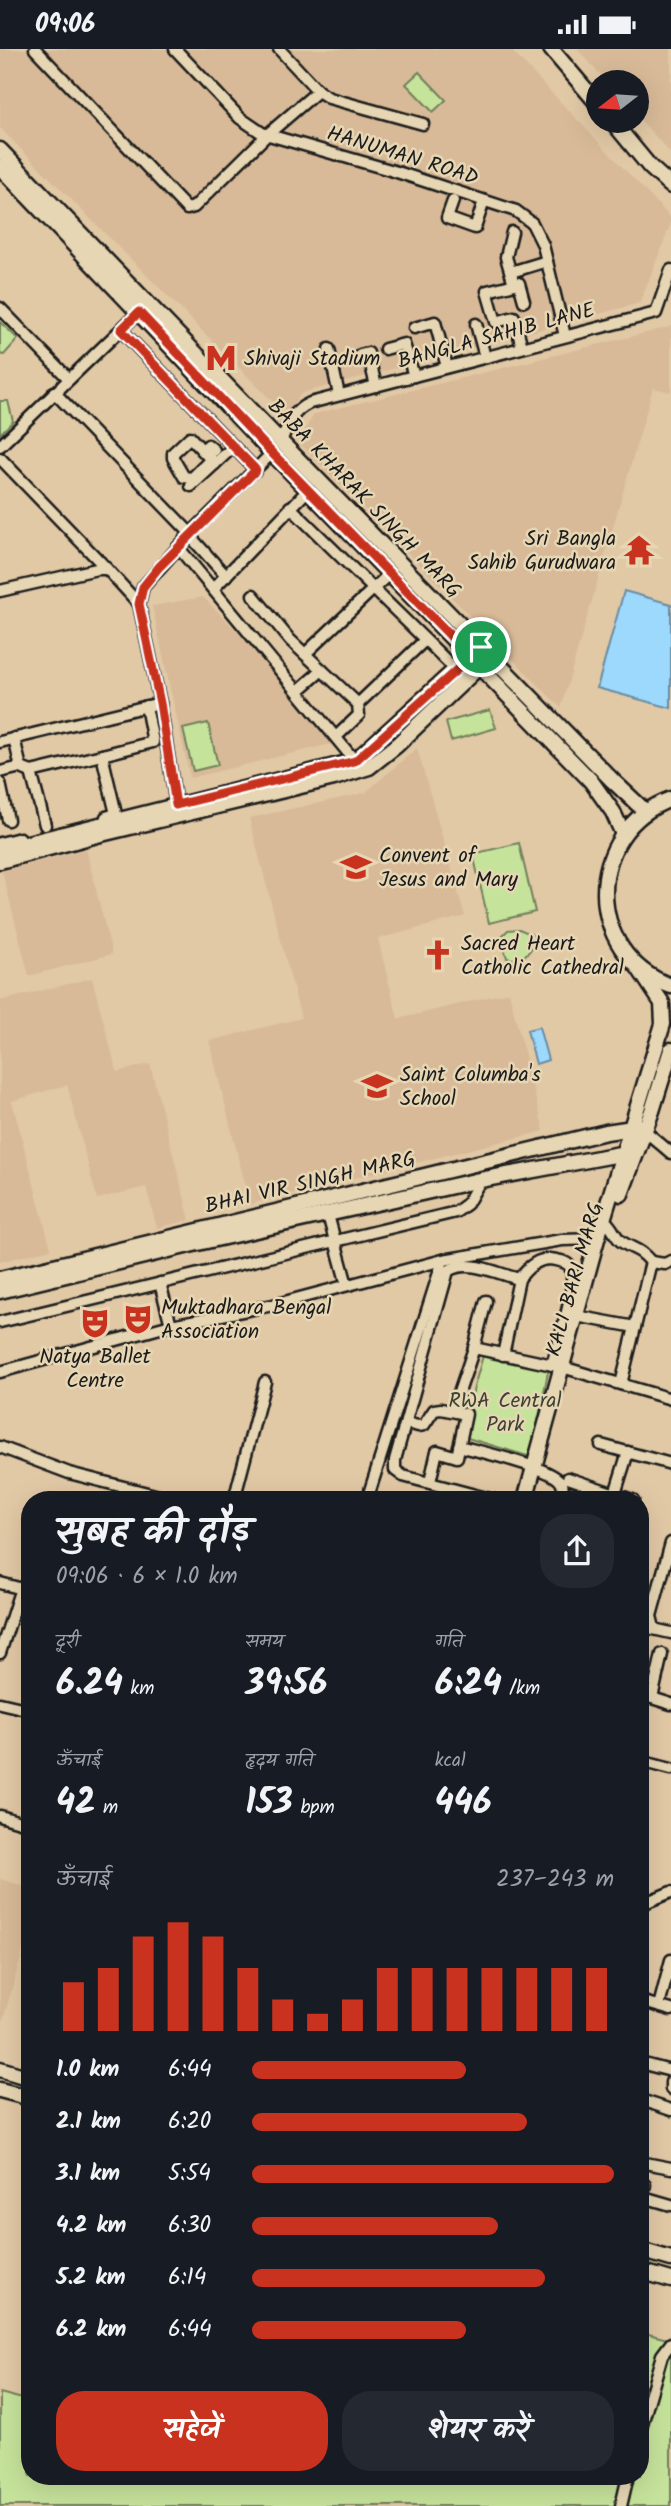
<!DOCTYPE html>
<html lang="hi">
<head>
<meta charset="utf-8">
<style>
  :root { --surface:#171b24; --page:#242831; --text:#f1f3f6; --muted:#9ea1a6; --accent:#c8321e }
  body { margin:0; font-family:Kalam,"Playpen Sans Deva",sans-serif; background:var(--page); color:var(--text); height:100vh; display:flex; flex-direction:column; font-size:26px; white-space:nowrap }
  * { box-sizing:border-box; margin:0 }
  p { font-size:23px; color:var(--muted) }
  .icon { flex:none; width:38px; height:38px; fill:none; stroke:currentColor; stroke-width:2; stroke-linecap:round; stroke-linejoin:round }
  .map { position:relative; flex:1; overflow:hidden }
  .drawer { position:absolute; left:21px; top:1442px; width:628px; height:994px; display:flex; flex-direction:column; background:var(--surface); border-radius:28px; box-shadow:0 7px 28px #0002 }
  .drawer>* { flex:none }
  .needle { width:46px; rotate:253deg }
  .fabs { position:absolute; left:586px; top:21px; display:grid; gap:14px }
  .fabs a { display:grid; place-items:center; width:63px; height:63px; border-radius:50%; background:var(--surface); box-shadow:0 7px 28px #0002; font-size:35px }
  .pin { position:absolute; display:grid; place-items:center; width:60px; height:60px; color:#fff; margin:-30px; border:4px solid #fff; border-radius:50%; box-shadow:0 2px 7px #0007 }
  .round { display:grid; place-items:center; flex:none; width:74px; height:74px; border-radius:28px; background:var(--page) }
  .head { display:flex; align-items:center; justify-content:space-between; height:119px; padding:0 35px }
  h1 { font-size:38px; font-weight:700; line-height:52px }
  .metrics { display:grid; grid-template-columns:repeat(3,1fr); gap:10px; height:119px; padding:7px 35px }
  .metrics div { display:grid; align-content:center }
  .metrics b { font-size:35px; font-weight:700 }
  .metrics small { font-size:19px; font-weight:400 }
  .metrics p { font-size:19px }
  .chart { height:196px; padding:14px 35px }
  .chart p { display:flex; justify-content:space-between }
  .chart svg { width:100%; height:126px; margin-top:7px; stroke:var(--accent); stroke-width:6 }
  .primary-button { display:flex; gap:14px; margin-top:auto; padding:14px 35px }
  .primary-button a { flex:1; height:80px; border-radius:28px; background:var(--accent); color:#fff; font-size:28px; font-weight:700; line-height:80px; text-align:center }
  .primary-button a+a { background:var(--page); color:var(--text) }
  ul { padding:0 35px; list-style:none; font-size:23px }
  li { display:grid; grid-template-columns:112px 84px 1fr; align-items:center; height:52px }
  li i { height:18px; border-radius:9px; background:var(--accent) }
  .status { display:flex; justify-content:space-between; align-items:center; height:49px; padding:0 35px; background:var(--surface); direction:ltr }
  .status svg { height:19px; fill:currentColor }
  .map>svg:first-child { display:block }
  .built { fill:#d8ba98 }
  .green { fill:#c6e39b; stroke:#71805c; stroke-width:2 }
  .water { fill:#9dd8fd; stroke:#698da3; stroke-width:2 }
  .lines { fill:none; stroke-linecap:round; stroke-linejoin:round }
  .street-casing { stroke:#1c1c1c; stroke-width:15 }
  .secondary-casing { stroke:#1c1c1c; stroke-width:19 }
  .street { stroke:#e7d6b3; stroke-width:10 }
  .secondary { stroke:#e7d6b3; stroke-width:14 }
  .route-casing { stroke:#fff; stroke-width:14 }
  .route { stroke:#c8321e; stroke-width:9 }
  .labels { text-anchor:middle; stroke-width:5; stroke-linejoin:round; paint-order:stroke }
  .street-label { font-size:21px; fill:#1c1c1c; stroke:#e7d6b3 }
  .poi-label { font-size:21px; fill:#1c1c1c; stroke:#e7d6b3; text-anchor:start }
  .park-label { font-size:21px; fill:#3e4435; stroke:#e7d6b3 }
</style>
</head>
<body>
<div class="status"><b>09:06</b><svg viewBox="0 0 49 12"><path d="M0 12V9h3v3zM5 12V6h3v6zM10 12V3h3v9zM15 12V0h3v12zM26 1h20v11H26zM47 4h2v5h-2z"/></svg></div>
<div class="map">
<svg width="671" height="2457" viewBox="0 0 671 2457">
  <rect width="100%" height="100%" fill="#e2c9a6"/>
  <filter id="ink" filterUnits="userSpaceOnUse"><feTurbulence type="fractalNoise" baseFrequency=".0143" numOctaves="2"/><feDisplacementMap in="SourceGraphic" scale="14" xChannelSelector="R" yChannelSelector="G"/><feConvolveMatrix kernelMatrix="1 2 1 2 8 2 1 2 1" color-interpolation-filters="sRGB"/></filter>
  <g filter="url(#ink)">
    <g class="built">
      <polygon points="0,0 510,0 671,169 671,174 640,254 302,344 286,366 0,79"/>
      <polygon points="577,0 671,0 671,105 637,67 637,33 607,33"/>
      <polygon points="671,276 671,343 653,339 561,659 298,393 314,365 670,278"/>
      <polygon points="203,548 348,691 190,729 152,557"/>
      <polygon points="417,699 465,867 378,890 398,970 509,943 544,1082 250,1155 209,992 301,969 249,769 365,744"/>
      <polygon points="86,800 112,905 29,927 2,822"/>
      <polygon points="92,929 117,1023 150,1015 190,1171 157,1179 146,1138 97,1150 67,1036 12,1052 51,1200 0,1213 0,952"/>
      <polygon points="0,1830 30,1839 30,1876 0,1982"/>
    </g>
    <g class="green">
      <polygon points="419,23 446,51 433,63 406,35"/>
      <polygon points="0,273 18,290 4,306 0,305"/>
      <polygon points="0,352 8,352 13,372 0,385"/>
      <polygon points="490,661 496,679 451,692 446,673"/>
      <polygon points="208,674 218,716 193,722 183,680"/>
      <polygon points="519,794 535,863 489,874 473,805"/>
      <path d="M 519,880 L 531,885 L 535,889 C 533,903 521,913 507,909 L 501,888 L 508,881 Z"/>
      <polygon points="485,1300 549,1318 531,1408 464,1388 474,1338"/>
      <polygon points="641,2283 671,2291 671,2457 0,2457 0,2344 30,2352 30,2427 640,2427"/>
    </g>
    <g class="water">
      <polygon points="624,542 671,555 671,659 597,639"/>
      <polygon points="539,978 548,1011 536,1015 527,981"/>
    </g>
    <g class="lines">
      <g class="street-casing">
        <g id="street">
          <polyline points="35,0 187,160 194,158 268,85 318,42"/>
          <polyline points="175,0 240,69 262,84 397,123 516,162 532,174 543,196 565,287"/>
          <polyline points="279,0 318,42 329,49 423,75"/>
          <polyline points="453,152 447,169 475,179 484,152"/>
          <polyline points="512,183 506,208 514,235"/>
          <polyline points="511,223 547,212"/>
          <polyline points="0,259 69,330"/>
          <polyline points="476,275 485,308"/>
          <polyline points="414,279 435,273 447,318"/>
          <polyline points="121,281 256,421"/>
          <polyline points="522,298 514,268 496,273 487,242 519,234 524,252"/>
          <polyline points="329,300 339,346"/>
          <polyline points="385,300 404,295 414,327"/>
          <polyline points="360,306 368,304 376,337"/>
          <polyline points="54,343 191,485"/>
          <path d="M 281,393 C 288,375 292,362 310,354 L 656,264 L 671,221"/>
          <polyline points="0,397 139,263"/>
          <polyline points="202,401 208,396 214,401 208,407"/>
          <polyline points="0,409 107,520"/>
          <path d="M 211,410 L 192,429 L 184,428 L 173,409 L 173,404 L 190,388 C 198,397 207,406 215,415"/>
          <polyline points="191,437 233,398"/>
          <polyline points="290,458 451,616"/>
          <polyline points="189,486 226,527"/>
          <polyline points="178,498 355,712"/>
          <polyline points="213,540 308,441"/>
          <polyline points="0,542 97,520 107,520 139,555"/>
          <polyline points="253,546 290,591 358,655 425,591"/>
          <polyline points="305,605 389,525"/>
          <polyline points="298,642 322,621"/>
          <polyline points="336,688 359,666 358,655"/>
          <polyline points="14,689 21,719 31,723 102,706 116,765 106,768"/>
          <polyline points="0,693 160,654"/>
          <polyline points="102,706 153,693 146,657"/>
          <polyline points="0,723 21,718"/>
          <polyline points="31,723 45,776"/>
          <polyline points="0,734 8,771"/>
          <polyline points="176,756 160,654 139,555 143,538 189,486 272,404"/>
          <polyline points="0,794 20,789"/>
          <polyline points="644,1081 671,1104"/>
          <polyline points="328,1166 347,1236"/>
          <path d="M 604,1171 C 613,1177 615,1189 622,1193 C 636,1202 639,1199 651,1213 L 621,1335"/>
          <polyline points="651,1213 665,1215 671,1212"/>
          <polyline points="160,1234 171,1276"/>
          <polyline points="576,1267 635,1278"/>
          <polyline points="0,1273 456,1163 467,1155 480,1132"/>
          <polyline points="474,1299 562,1318 671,1350"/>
          <path d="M 503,1306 L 519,1230 C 526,1220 537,1210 550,1210 C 557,1211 567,1212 570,1218 C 579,1235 557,1296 552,1316"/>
          <polyline points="0,1323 171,1276 273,1256 443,1211 562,1191 597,1190"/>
          <polyline points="453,1361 474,1299 486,1252"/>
          <polyline points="406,1374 418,1377 424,1376 434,1361 441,1360 466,1365 457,1408 437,1402 430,1433"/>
          <polyline points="601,1396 671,1415"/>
          <path d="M 459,1397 C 477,1402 556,1419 562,1435 C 564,1440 561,1446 559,1451"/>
          <polyline points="0,1398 69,1424 175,1451"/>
          <polyline points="568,1429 633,1451"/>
          <polyline points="615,1445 628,1403"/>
          <polyline points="234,1451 265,1333"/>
          <polyline points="367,1451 443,1211"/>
          <path d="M 494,1451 L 403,1427 L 395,1421 L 395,1411 L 448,1222 C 468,1209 498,1225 519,1230"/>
          <polyline points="0,1534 30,1542"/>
          <polyline points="640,1577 671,1584"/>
          <polyline points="654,1579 651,1567 671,1494"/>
          <polyline points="0,1604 21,1539"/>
          <polyline points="662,1605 652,1649 671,1655"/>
          <polyline points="0,1654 30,1661"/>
          <polyline points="640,1712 671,1720"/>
          <polyline points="0,1767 30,1776"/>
          <polyline points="640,1856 671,1843"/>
          <polyline points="640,1952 671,1961"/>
          <polyline points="659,1957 671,1911"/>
          <polyline points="640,2014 671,2022"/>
          <polyline points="671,2033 671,2040"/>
          <polyline points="640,2055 644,2052 671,2061"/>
          <polyline points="640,2113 671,2119"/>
          <polyline points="640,2147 671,2156"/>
          <polyline points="642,2148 645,2136"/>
          <polyline points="640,2382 662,2306 671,2294"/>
          <polyline points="621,2457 628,2427"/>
        </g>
      </g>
      <g class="secondary-casing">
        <g id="secondary">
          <polyline points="551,0 598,55"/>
          <polyline points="612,72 650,118 671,137"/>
          <polyline points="0,101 281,393 613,732 646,763"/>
          <polyline points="0,118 272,404 591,732 613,763 623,785"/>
          <path d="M 671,750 C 583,782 583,905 671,937"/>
          <polyline points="0,801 355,712 477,601"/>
          <polyline points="0,812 97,786 334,729 369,718 397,696 485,612"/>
          <polyline points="621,1145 652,1062 671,1001"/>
          <polyline points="0,1230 606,1083 646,1077"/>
          <polyline points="0,1242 202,1193 475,1132 636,1102"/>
          <polyline points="525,1451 597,1190 663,975 662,954 638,918"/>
          <polyline points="0,2020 30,2029"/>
          <polyline points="0,2041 30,2049"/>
          <polyline points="640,2201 671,2210"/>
          <polyline points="640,2222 671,2231"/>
        </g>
      </g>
      <use href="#street" class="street"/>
      <use href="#secondary" class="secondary"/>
    </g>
  </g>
  <g class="lines" filter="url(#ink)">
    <g class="route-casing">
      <polyline id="route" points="481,598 471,608 272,404 139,263 121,281 256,421 159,518 143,538 139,555 160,654 176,756 355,712 471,608 480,618 490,607 481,598"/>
    </g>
    <use href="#route" class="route"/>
  </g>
  <defs>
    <g id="metro-bare" transform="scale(2.415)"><path d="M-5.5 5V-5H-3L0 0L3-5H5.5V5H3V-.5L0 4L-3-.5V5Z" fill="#c8321e" stroke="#e7d6b3" stroke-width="2.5" paint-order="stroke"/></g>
    <g id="temple-bare" transform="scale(2.415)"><path d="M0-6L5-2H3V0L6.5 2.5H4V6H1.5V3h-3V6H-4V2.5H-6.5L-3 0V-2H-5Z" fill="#c8321e" stroke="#e7d6b3" stroke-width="2.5" paint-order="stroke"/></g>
    <g id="school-bare" transform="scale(2.415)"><path d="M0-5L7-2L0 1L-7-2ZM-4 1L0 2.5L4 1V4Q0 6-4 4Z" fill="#c8321e" stroke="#e7d6b3" stroke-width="2.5" paint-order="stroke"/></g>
    <g id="church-bare" transform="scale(2.415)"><path d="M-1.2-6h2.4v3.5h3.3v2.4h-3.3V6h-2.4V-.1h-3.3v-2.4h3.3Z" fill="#c8321e" stroke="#e7d6b3" stroke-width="2.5" paint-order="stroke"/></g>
    <g id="theatre-bare" transform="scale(2.415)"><path d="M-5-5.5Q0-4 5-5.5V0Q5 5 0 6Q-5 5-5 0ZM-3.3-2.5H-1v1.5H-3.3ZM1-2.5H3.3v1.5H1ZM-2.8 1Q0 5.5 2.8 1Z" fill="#c8321e" stroke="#e7d6b3" stroke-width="2.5" paint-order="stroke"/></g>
  </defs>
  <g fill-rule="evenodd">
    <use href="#metro-bare" x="221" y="309"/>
    <use href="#temple-bare" x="639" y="501"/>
    <use href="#school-bare" x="356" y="818"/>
    <use href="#church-bare" x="438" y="906"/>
    <use href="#school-bare" x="377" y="1037"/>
    <use href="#theatre-bare" x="138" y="1270"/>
    <use href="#theatre-bare" x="95" y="1274"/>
  </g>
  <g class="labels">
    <g class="street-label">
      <text transform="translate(403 106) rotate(17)" y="7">HANUMAN ROAD</text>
      <text transform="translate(496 286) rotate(-15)" y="7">BANGLA SAHIB LANE</text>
      <text transform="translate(365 449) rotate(46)" y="7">BABA KHARAK SINGH MARG</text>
      <text transform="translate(310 1133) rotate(-13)" y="7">BHAI VIR SINGH MARG</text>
      <text transform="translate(574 1230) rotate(-74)" y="7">KALI BARI MARG</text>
    </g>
    <g class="poi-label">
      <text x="244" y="316">Shivaji Stadium</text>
      <text x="616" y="496" text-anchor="end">Sri Bangla<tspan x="616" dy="24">Sahib Gurudwara</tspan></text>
      <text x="379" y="813">Convent of<tspan x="379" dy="24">Jesus and Mary</tspan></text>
      <text x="461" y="901">Sacred Heart<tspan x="461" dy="24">Catholic Cathedral</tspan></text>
      <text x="400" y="1032">Saint Columba's<tspan x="400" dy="24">School</tspan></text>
      <text x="161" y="1265">Muktadhara Bengal<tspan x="161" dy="24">Association</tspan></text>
      <text x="95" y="1314" text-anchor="middle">Natya Ballet<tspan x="95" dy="24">Centre</tspan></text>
    </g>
    <g class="park-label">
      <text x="505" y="1358">RWA Central<tspan x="505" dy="24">Park</tspan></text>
    </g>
  </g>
</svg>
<div class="fabs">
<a><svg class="needle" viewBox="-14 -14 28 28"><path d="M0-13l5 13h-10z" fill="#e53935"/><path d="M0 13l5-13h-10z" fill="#9ea1a6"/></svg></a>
</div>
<div class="pin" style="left:481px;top:598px;background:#1e9e55"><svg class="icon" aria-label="arrive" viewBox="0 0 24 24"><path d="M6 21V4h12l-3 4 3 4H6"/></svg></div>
<section class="drawer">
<div class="head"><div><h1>सुबह की दौड़</h1><p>09:06 · 6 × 1.0 km</p></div><a class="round"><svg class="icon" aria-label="share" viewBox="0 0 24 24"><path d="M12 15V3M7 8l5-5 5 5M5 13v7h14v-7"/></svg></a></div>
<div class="metrics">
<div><p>दूरी</p><b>6.24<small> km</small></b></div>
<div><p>समय</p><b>39:56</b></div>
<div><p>गति</p><b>6:24<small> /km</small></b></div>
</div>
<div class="metrics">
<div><p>ऊँचाई</p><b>42<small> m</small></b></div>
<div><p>हृदय गति</p><b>153<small> bpm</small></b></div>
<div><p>kcal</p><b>446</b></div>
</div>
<div class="chart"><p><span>ऊँचाई</span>237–243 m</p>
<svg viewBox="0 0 160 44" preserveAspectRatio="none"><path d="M5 44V27M15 44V22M25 44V11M35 44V6M45 44V11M55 44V22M65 44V33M75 44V38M85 44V33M95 44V22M105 44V22M115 44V22M125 44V22M135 44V22M145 44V22M155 44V22"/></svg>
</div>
<ul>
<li><b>1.0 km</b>6:44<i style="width:59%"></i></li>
<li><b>2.1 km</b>6:20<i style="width:76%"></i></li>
<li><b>3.1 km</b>5:54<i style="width:100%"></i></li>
<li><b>4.2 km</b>6:30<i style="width:68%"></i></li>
<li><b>5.2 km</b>6:14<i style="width:81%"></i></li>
<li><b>6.2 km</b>6:44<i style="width:59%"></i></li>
</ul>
<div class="primary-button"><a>सहेजें</a><a>शेयर करें</a></div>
</section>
</div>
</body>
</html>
